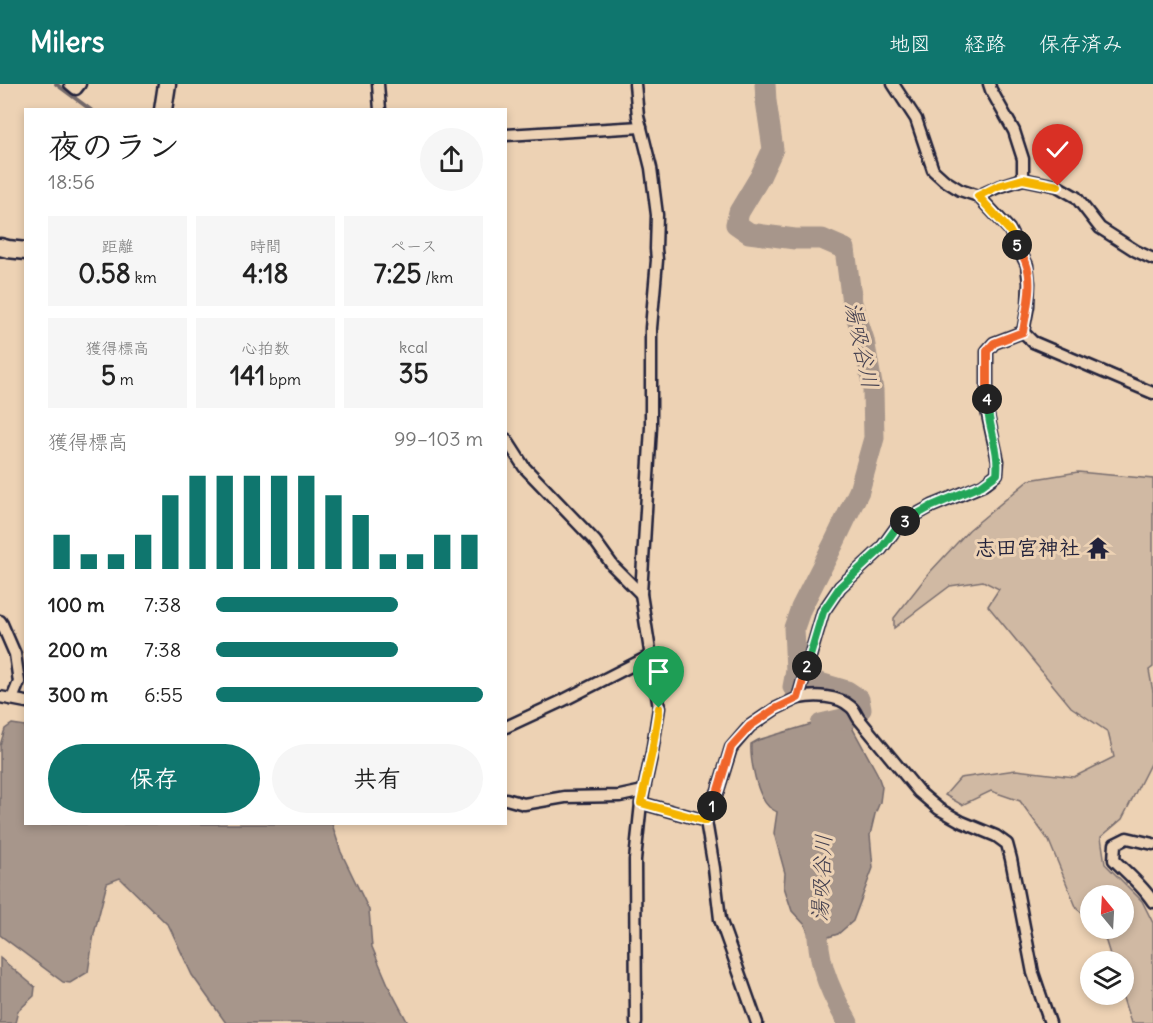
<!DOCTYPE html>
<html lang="ja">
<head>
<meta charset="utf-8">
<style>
  :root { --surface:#fff; --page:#f6f6f6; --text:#222; --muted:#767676; --accent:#0f766e }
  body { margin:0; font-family:Delius,"Klee One",sans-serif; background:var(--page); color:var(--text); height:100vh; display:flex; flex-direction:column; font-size:22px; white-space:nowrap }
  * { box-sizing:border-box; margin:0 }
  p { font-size:20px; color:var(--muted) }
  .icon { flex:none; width:33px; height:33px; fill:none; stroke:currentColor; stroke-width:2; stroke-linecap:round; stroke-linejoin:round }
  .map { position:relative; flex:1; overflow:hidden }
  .side { position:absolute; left:24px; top:24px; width:483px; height:717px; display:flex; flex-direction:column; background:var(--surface); border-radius:0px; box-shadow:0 3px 9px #0003 }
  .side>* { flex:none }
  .needle { width:39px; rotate:342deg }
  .controls { position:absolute; left:1080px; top:801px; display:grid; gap:12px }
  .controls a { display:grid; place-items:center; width:54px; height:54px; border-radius:50%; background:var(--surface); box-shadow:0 3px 9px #0003; font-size:30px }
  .pin { position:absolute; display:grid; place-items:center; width:51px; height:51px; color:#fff; margin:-62px -26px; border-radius:50% 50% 50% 0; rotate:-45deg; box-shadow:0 0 6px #0007 }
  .pin .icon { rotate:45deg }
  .km { position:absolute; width:30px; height:30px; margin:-15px; border-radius:50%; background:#222; color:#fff; font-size:16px; line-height:30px; text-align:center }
  .round { display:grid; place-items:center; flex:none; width:63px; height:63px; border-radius:32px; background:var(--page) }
  .overview { display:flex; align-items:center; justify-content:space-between; height:102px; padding:0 24px }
  h1 { font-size:33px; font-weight:700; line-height:45px }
  .figures { display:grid; grid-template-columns:repeat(3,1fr); gap:9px; height:102px; padding:6px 24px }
  .figures div { display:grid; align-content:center; border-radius:0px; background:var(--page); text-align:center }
  .figures b { font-size:26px; font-weight:700 }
  .figures small { font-size:16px; font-weight:400 }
  .figures p { font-size:16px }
  .chart { height:168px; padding:12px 24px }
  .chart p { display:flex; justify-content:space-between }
  .chart svg { width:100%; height:108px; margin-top:6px; stroke:var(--accent); stroke-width:6 }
  .button { display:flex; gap:12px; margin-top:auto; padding:12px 24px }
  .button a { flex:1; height:69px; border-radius:36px; background:var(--accent); color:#fff; font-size:24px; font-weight:700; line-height:69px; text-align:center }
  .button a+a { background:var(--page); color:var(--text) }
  ul { padding:0 24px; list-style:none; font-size:20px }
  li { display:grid; grid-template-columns:96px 72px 1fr; align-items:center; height:45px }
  li i { height:15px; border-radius:8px; background:var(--accent) }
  header { display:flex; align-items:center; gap:36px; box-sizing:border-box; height:84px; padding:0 30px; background:var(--accent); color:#fff }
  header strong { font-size:28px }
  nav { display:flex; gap:33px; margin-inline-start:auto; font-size:21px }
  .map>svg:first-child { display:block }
  .green { fill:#d0b9a3; stroke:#796e6f; stroke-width:1.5 }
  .water { fill:#a7968b; stroke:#72686b; stroke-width:1.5 }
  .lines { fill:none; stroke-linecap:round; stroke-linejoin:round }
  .stream { stroke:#72686b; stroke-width:4 }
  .river { stroke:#a7968b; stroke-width:21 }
  .minor-casing { stroke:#22223b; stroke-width:15 }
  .secondary-casing { stroke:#22223b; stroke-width:21 }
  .minor { stroke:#edd2b4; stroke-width:10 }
  .secondary { stroke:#edd2b4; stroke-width:16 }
  .split-1-casing { stroke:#fff; stroke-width:12 }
  .split-2-casing { stroke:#fff; stroke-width:12 }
  .split-3-casing { stroke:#fff; stroke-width:12 }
  .split-4-casing { stroke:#fff; stroke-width:12 }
  .split-5-casing { stroke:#fff; stroke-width:12 }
  .split-6-casing { stroke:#fff; stroke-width:12 }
  .split-1 { stroke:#f5b400; stroke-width:8 }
  .split-2 { stroke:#f0652b; stroke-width:8 }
  .split-3 { stroke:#22a559; stroke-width:8 }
  .split-4 { stroke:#22a559; stroke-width:8 }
  .split-5 { stroke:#f0652b; stroke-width:8 }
  .split-6 { stroke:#f5b400; stroke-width:8 }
  .labels { text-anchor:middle; stroke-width:6; stroke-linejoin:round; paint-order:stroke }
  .poi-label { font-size:21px; font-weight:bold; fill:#22223b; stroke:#edd2b4; text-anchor:end }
  .water-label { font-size:22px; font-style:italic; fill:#433f4f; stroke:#edd2b4 }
</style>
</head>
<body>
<header>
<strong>Milers</strong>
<nav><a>地図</a><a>経路</a><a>保存済み</a></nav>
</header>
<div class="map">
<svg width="1153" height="939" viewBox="0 0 1153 939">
  <rect width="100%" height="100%" fill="#edd2b4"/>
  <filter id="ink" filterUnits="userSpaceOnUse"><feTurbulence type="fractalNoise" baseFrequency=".0167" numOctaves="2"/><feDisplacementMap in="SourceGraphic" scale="12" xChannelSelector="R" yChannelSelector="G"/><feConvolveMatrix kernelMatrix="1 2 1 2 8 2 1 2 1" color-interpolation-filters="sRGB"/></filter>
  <g filter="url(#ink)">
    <polygon class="green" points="1078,388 1153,395 1153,583 1149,586 1153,608 1153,674 1122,735 1101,753 1105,780 1142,817 1153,839 1153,939 1131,939 1122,911 1124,910 1124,878 1112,877 1102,845 1124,844 1124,812 1090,812 1090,835 1077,825 1049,757 1020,717 991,707 962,721 945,711 960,694 1016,686 1074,693 1114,673 1108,648 1071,623 988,522 999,505 983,497 950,502 894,544 894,534 930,488 969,446 1029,396"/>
    <g class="water">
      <path d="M 845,630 L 854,639 L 853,645 L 877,689 L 882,703 L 880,718 L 875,730 L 870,751 L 873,784 L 853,837 L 838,850 L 812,858 L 805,841 L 792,827 L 784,803 L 785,789 L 774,749 L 777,728 C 775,727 772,725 769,723 C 757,712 750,676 751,660 L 758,656 Z"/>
      <polygon points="12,640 25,642 26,740 332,740 341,768 369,826 372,863 390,905 408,939 226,939 192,891 169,842 120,794 107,799 94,850 88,888 70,899 63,898 0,851 0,661 5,645"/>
      <polygon points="0,874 35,903 34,912 18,927 15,939 0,939"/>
    </g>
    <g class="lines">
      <polyline class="stream" points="56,0 91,26"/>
      <g class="river">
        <polyline points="765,0 766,17 773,65 760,93 739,128 736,140 749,149 795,155 822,155 845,165 852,219 864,256 873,306 874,354 859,407 835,457 801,524 794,544 796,587 793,603"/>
        <polyline points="796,587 810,596 847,607 859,615 861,625 851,633 821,640"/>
        <path d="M 818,829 C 815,873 827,902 848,939"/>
      </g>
      <g class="minor-casing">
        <g id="minor">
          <polyline points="70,0 76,5 80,0"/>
          <polyline points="378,0 380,26"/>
          <polyline points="635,0 638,32 651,84 657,131 656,165 657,176 651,244 651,343 641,510 659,624 652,668 641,719 635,776 636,939"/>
          <polyline points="893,0 916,35 933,86 944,96 960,106 978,112 1009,145 1027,181 1029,199 1028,222 1023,248"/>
          <polyline points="506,51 641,43"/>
          <polyline points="1023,95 1057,102 1076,113 1100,144 1136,167 1153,175"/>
          <polyline points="978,112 998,103 1023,95 1023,75 1014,47 991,6 989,0"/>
          <polyline points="1023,248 1033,258 1153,309"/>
          <polyline points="506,355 524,383 595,457 613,482 641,510"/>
          <polyline points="0,537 2,540 15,570 19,598 12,615"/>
          <polyline points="0,613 26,618"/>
          <path d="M 798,614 C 815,611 838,611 851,623 C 855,626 856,631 859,635 L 919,708 L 939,725 L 962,738 L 996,752 L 1007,760 L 1011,775 L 1033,889 L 1050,939"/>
          <polyline points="506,643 562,617 652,571"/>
          <polyline points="506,715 524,720 565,713 620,712 643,707"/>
          <polyline points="641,719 706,737"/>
          <path d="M 1153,760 L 1127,754 L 1115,760 L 1114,776 C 1127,789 1144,803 1153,818"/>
          <polyline points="757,939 720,835 714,784 706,737 718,706 731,664 750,642 775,625 798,614 823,528 840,503 881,465 899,440 932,422 983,401 997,390 998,377 987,327 987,267 994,259 1023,248"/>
        </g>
      </g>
      <g class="secondary-casing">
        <g id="secondary">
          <polyline points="163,26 167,0"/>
          <polyline points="0,163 8,165 26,167"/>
        </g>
      </g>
      <use href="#minor" class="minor"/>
      <use href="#secondary" class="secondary"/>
    </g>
  </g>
  <g class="lines" filter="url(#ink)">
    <g class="split-1-casing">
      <polyline id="split-1" points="659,624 652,668 641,719 706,737 712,722"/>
    </g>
    <g class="split-2-casing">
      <polyline id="split-2" points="712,722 718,706 731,663 750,642 775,625 798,614 807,582"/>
    </g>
    <g class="split-3-casing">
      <polyline id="split-3" points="807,582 823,528 840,503 881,465 899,440 905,437"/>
    </g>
    <g class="split-4-casing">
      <path id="split-4" d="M 905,437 L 932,422 L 982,401 L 997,390 C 1000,364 987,342 987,315"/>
    </g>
    <g class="split-5-casing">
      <path id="split-5" d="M 987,315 L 987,267 L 994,259 L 1023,248 C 1026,226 1034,200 1026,179 C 1024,173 1020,167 1017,161"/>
    </g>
    <g class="split-6-casing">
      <polyline id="split-6" points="1017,161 1009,146 978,112 998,102 1023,95 1058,102"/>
    </g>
    <use href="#split-1" class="split-1"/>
    <use href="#split-2" class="split-2"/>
    <use href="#split-3" class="split-3"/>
    <use href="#split-4" class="split-4"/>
    <use href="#split-5" class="split-5"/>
    <use href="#split-6" class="split-6"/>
  </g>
  <defs>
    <g id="temple-bare" transform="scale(1.8)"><path d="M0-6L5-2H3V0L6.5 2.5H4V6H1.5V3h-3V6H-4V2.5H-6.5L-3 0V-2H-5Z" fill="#22223b" stroke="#edd2b4" stroke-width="2.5" paint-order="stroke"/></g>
  </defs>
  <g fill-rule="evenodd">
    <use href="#temple-bare" x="1098" y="464"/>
  </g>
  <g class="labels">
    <g class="poi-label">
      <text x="1080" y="471">志田宮神社</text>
    </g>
    <g class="water-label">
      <text transform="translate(862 261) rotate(78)" y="8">湯吸谷川</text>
      <text transform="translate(821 794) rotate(-87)" y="8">湯吸谷川</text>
    </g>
  </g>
</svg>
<div class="controls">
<a><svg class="needle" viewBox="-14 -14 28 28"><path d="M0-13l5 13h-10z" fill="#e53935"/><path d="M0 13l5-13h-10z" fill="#767676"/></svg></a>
<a><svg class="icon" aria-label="layers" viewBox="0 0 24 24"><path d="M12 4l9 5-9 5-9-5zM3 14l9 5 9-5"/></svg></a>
</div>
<div class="pin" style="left:659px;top:624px;background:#1e9e55"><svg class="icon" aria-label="arrive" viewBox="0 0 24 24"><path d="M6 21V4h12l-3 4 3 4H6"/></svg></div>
<div class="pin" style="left:1058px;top:102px;background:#d93025"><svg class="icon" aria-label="check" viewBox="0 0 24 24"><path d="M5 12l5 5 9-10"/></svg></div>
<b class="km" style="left:712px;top:722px">1</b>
<b class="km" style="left:807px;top:582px">2</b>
<b class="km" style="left:905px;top:437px">3</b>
<b class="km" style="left:987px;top:315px">4</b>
<b class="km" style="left:1017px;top:161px">5</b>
<section class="side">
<div class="overview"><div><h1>夜のラン</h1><p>18:56</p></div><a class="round"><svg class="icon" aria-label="share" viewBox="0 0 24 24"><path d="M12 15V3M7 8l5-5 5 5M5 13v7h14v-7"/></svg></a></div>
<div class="figures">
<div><p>距離</p><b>0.58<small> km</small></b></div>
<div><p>時間</p><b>4:18</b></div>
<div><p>ペース</p><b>7:25<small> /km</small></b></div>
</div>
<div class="figures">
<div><p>獲得標高</p><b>5<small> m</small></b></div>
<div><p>心拍数</p><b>141<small> bpm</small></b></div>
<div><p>kcal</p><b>35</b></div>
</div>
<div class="chart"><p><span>獲得標高</span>99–103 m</p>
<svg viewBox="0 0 160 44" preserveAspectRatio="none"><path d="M5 44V30M15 44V38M25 44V38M35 44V30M45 44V14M55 44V6M65 44V6M75 44V6M85 44V6M95 44V6M105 44V14M115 44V22M125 44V38M135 44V38M145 44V30M155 44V30"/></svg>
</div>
<ul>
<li><b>100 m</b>7:38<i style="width:68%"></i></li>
<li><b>200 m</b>7:38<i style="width:68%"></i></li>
<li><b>300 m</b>6:55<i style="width:100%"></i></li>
</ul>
<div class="button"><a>保存</a><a>共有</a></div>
</section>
</div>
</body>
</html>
